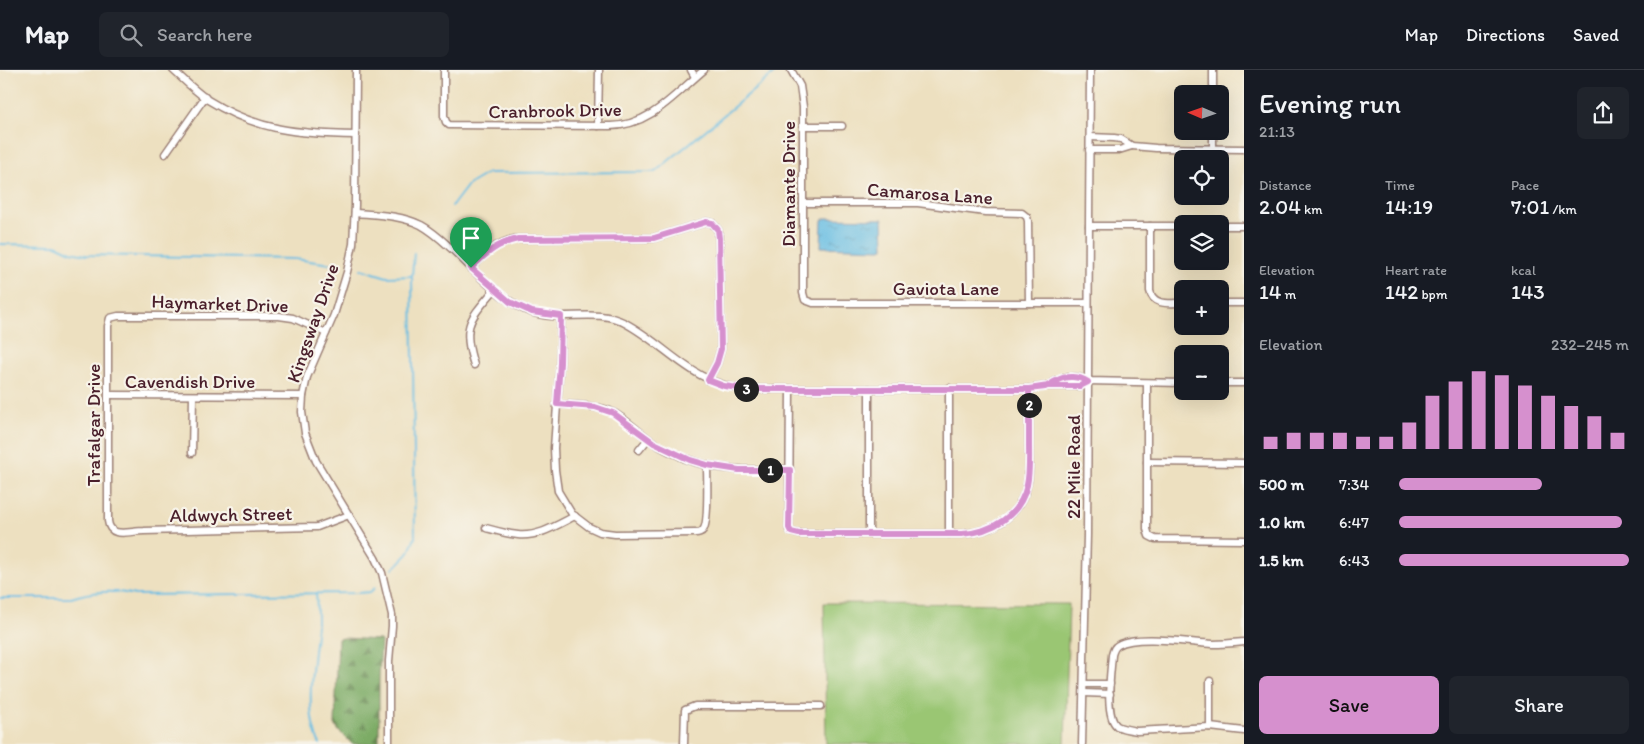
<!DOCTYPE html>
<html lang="en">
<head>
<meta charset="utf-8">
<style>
  :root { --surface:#171b24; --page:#20242c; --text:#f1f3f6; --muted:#9ea1a6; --line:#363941; --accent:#d690ce }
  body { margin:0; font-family:Itim,sans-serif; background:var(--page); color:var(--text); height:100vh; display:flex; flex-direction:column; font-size:19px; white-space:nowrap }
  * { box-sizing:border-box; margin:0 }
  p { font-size:16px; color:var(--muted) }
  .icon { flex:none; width:28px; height:28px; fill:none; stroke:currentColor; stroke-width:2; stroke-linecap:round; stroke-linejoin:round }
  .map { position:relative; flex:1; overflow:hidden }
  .sheet { display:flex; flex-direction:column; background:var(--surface); width:400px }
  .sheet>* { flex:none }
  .needle { width:32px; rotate:272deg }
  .tools { position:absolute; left:1174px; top:15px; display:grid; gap:10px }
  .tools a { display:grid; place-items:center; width:55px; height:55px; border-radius:8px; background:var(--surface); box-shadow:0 5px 20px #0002; font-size:25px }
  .pin { position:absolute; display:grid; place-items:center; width:42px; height:42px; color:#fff; margin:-51px -21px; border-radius:50% 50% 50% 0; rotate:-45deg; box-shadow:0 0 5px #0007 }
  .pin .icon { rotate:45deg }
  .km { position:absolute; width:25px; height:25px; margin:-12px; border-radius:50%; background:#222; color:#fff; font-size:14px; line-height:25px; text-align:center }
  .round { display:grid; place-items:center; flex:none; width:52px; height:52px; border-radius:8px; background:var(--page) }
  .head { display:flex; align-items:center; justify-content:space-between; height:85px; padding:0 15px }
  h1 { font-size:28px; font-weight:600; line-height:38px }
  .stats { display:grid; grid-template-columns:repeat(3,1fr); gap:8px; height:85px; padding:5px 15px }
  .stats div { display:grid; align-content:center }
  .stats b { font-size:21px; font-weight:600 }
  .stats small { font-size:14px; font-weight:400 }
  .stats p { font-size:14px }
  .chart { height:140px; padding:10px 15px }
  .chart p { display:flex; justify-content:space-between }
  .chart svg { width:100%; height:90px; margin-top:5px; stroke:var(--accent); stroke-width:6 }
  .button { display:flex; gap:10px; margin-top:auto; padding:10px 15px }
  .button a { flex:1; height:58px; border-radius:8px; background:var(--accent); color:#111; font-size:20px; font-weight:600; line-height:58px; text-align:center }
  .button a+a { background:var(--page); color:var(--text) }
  ul { padding:0 15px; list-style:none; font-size:16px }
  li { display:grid; grid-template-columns:80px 60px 1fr; align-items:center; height:38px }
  li i { height:12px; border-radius:6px; background:var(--accent) }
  header { display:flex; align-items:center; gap:30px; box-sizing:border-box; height:70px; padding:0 25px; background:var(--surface); border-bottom:1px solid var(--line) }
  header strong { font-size:24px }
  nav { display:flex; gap:28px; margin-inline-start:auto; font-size:18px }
  .search { width:350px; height:45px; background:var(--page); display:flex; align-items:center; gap:12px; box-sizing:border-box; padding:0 18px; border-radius:8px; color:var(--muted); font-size:19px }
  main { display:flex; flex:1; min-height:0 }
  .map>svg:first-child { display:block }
  .green { fill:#9ac673; stroke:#72724f }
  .forest { fill:url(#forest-firs); stroke:#626548 }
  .water { fill:url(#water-ripples); stroke:#586e87 }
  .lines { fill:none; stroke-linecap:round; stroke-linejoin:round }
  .stream { stroke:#66bde3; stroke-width:2 }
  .minor-casing { stroke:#9c8076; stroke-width:9 }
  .minor { stroke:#fff; stroke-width:6 }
  .route-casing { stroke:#fff; stroke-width:10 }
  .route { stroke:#d690ce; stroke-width:6 }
  .labels { text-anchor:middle; stroke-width:4.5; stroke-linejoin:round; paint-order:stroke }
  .street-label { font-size:19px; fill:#4a1f2b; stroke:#f7f3e8 }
</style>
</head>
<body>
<header>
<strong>Map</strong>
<div class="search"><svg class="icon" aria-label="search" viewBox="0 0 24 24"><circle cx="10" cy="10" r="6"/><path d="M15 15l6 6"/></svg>Search here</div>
<nav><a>Map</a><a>Directions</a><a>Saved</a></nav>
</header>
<main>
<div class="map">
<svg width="1244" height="674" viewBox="0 0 1244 674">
  <defs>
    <pattern id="forest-firs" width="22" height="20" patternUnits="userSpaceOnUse" patternTransform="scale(1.25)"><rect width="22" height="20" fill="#7bab65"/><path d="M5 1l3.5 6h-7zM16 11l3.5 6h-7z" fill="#678b53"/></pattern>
    <pattern id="water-ripples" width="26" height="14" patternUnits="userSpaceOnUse" patternTransform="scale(1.25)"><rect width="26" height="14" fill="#66bde3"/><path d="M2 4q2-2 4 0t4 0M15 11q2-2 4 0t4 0" fill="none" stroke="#5699b8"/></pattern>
  </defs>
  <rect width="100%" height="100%" fill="#f7f3e8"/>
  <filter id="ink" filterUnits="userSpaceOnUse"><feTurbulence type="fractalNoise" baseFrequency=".02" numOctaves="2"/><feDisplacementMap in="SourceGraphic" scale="10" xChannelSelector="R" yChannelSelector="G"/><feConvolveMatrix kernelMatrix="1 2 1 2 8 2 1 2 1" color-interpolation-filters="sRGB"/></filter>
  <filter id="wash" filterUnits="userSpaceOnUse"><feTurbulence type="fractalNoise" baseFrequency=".0096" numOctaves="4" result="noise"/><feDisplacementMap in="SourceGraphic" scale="20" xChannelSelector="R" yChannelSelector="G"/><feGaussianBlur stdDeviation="1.12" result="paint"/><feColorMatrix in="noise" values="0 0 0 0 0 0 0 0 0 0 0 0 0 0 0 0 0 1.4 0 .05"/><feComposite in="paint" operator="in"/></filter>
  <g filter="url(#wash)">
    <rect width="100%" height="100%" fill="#ede0c0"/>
    <polygon class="green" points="824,533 1069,534 1065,674 826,674"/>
    <polygon class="forest" points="344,568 380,570 381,571 379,608 379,674 352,674 338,660 335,654 338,569"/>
    <polygon class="water" points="826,148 883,149 884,178 880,179 821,177 822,150"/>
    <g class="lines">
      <g class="stream">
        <polyline points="452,136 468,115 488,103 655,102 778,0"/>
        <polyline points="0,174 56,175 71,182 86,185 295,189 338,195"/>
        <polyline points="361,199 387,207 412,206"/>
        <polyline points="393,499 408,484 415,468 412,206 414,183"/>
        <path d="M 316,523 C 317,533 317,544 317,554 C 314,588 303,644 320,674"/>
        <path d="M 0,528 L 71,528 C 91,521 115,520 135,525 L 358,523 L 370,522 L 375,518"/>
      </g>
    </g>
  </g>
  <g filter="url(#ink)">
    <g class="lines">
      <g class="minor-casing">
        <g id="minor">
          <path d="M 173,0 C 184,10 196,22 208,30 C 258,61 299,64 356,65"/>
          <polyline points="356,0 355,135 353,174 347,202 334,245 307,307 303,326 302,342 305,363 316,391 375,488 382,503 392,545 392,556 389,591 389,674"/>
          <path d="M 444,0 L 444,46 L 446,52 L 449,55 L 610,56 C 650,56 675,24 704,0"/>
          <polyline points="691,0 695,7"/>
          <polyline points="791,0 800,16 803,37 803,223 805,230 813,233 1088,233"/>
          <polyline points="1213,24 1213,0"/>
          <polyline points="598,56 599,0"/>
          <polyline points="803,56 842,56"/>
          <polyline points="1090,67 1114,68 1121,69 1132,76 1156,78 1244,79"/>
          <polyline points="1213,79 1213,61"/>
          <polyline points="1089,80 1119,80 1132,76"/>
          <polyline points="165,84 205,27"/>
          <polyline points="803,133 918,133 985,142 1022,143 1027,147 1028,151 1029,233"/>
          <path d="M 355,143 C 378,145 400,145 421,155 C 434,162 444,172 454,181 C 477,203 501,231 531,242 C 561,253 596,237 625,253 C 668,276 693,315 746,319 L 1029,319 L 1048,316 L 1080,316 L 1088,311"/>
          <polyline points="1089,156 1182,156"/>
          <path d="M 1150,156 L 1150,221 C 1153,236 1170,233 1182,233"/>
          <polyline points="1220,156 1244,156"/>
          <path d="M 471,198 C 484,184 496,173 515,169 L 654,168 L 706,152 L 712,153 L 718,160 L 719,168 L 721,279 L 717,293 L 708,310"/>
          <polyline points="1220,233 1244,233"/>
          <path d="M 561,247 L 560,293 L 554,378 L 555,400 L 558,421 L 572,444 L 589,457 L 600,462 L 615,464 L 696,463 C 698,463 702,462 703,460 C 709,454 707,405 707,395"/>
          <path d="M 326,263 L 293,248 L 279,246 L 118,246 L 110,248 L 108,256 L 108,451 C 110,469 129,461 144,461 L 317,457 L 349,445"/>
          <path d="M 474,295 C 461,255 470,249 495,219"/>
          <polyline points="1147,313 1147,459 1149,466 1155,469 1244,470"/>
          <polyline points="1220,313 1244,313"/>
          <path d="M 1048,316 C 1061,308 1073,303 1088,311 L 1182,313"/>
          <path d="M 790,319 L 789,459 L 791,462 L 799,464 L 962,464 C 994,462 1022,445 1028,411 C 1030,398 1029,385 1029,373 C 1029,355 1029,337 1029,319"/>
          <polyline points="108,325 303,326"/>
          <path d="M 557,334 C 575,335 593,335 610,341 C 626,348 639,363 653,372 C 663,379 674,383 684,388 C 718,402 754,400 790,399"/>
          <polyline points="639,380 648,369"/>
          <polyline points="192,383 193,326"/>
          <polyline points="1147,392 1244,393"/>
          <path d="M 486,458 C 497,461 507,464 518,465 C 539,467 557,455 575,446"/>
          <polyline points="869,464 869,319"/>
          <polyline points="949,464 949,318"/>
          <path d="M 1244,572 C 1234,573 1223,574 1213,574 C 1190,573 1137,564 1118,575 C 1114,577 1113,581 1112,585 C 1111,600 1104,646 1117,656 C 1123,659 1131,660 1137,661 L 1210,657 L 1244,661"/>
          <polyline points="1210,611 1210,657"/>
          <polyline points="1084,614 1110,614"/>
          <polyline points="1084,623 1110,624"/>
          <polyline points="684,674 685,640 695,636 821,636"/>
          <polyline points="1082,674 1087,465 1090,0"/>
        </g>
      </g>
      <use href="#minor" class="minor"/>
    </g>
  </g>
  <g class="lines" filter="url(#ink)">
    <g class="route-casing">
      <path id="route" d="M 471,198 L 510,232 L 532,242 L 561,246 L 560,293 L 557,334 L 595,337 L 613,343 L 654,373 L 690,390 L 707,395 L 739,400 L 790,400 L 789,458 L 791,462 L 799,464 L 962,464 C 992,462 1020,446 1027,415 C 1030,401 1029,387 1029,373 C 1029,355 1029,337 1029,319 L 1048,316 L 1080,316 L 1088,312 C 1079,306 1066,305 1056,311 C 1052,313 1049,315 1045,317 C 1040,318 1034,318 1029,319 L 746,319 L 724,316 L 708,310 L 717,293 L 721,279 L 719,168 L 718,160 L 712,153 L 706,152 L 654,168 L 518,169 C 498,173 486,183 471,198"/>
    </g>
    <use href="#route" class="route"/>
  </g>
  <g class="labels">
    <g class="street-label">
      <text transform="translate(555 40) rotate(-1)" y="7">Cranbrook Drive</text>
      <text transform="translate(788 114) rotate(-90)" y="7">Diamante Drive</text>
      <text transform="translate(930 123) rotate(4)" y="7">Camarosa Lane</text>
      <text x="946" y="225">Gaviota Lane</text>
      <text transform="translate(220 233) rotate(2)" y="7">Haymarket Drive</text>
      <text transform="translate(312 253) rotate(-71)" y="7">Kingsway Drive</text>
      <text x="190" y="318">Cavendish Drive</text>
      <text transform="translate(93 355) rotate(-90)" y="7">Trafalgar Drive</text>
      <text transform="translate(1073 397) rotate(-90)" y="7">22 Mile Road</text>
      <text transform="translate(231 444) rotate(-1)" y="7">Aldwych Street</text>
    </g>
  </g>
</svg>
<div class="tools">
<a><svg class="needle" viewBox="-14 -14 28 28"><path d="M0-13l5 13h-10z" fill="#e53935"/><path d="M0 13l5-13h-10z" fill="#9ea1a6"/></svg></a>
<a><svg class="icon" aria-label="locate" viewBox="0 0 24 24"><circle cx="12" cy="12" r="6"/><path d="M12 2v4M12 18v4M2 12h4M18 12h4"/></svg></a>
<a><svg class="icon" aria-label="layers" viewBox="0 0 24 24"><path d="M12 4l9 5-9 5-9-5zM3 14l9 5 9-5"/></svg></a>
<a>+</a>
<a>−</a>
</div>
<div class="pin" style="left:471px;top:198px;background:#1e9e55"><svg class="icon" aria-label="arrive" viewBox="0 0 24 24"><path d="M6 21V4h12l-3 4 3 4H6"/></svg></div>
<b class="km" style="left:770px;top:400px">1</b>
<b class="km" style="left:1029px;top:335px">2</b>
<b class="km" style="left:746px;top:319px">3</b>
</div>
<section class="sheet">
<div class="head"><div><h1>Evening run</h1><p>21:13</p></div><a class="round"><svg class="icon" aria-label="share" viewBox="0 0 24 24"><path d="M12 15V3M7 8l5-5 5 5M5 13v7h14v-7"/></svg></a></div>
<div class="stats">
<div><p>Distance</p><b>2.04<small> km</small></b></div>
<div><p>Time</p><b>14:19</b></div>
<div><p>Pace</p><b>7:01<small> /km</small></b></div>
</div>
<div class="stats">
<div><p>Elevation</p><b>14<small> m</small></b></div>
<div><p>Heart rate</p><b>142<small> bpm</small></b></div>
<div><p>kcal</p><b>143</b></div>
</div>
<div class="chart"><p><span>Elevation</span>232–245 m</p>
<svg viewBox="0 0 160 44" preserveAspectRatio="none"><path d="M5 44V38M15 44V36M25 44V36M35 44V36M45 44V38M55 44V38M65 44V31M75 44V18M85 44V11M95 44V6M105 44V8M115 44V13M125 44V18M135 44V23M145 44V28M155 44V36"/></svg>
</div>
<ul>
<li><b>500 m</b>7:34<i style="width:62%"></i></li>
<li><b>1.0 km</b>6:47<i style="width:97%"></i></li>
<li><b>1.5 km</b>6:43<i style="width:100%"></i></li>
</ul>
<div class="button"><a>Save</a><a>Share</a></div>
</section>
</main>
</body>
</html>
